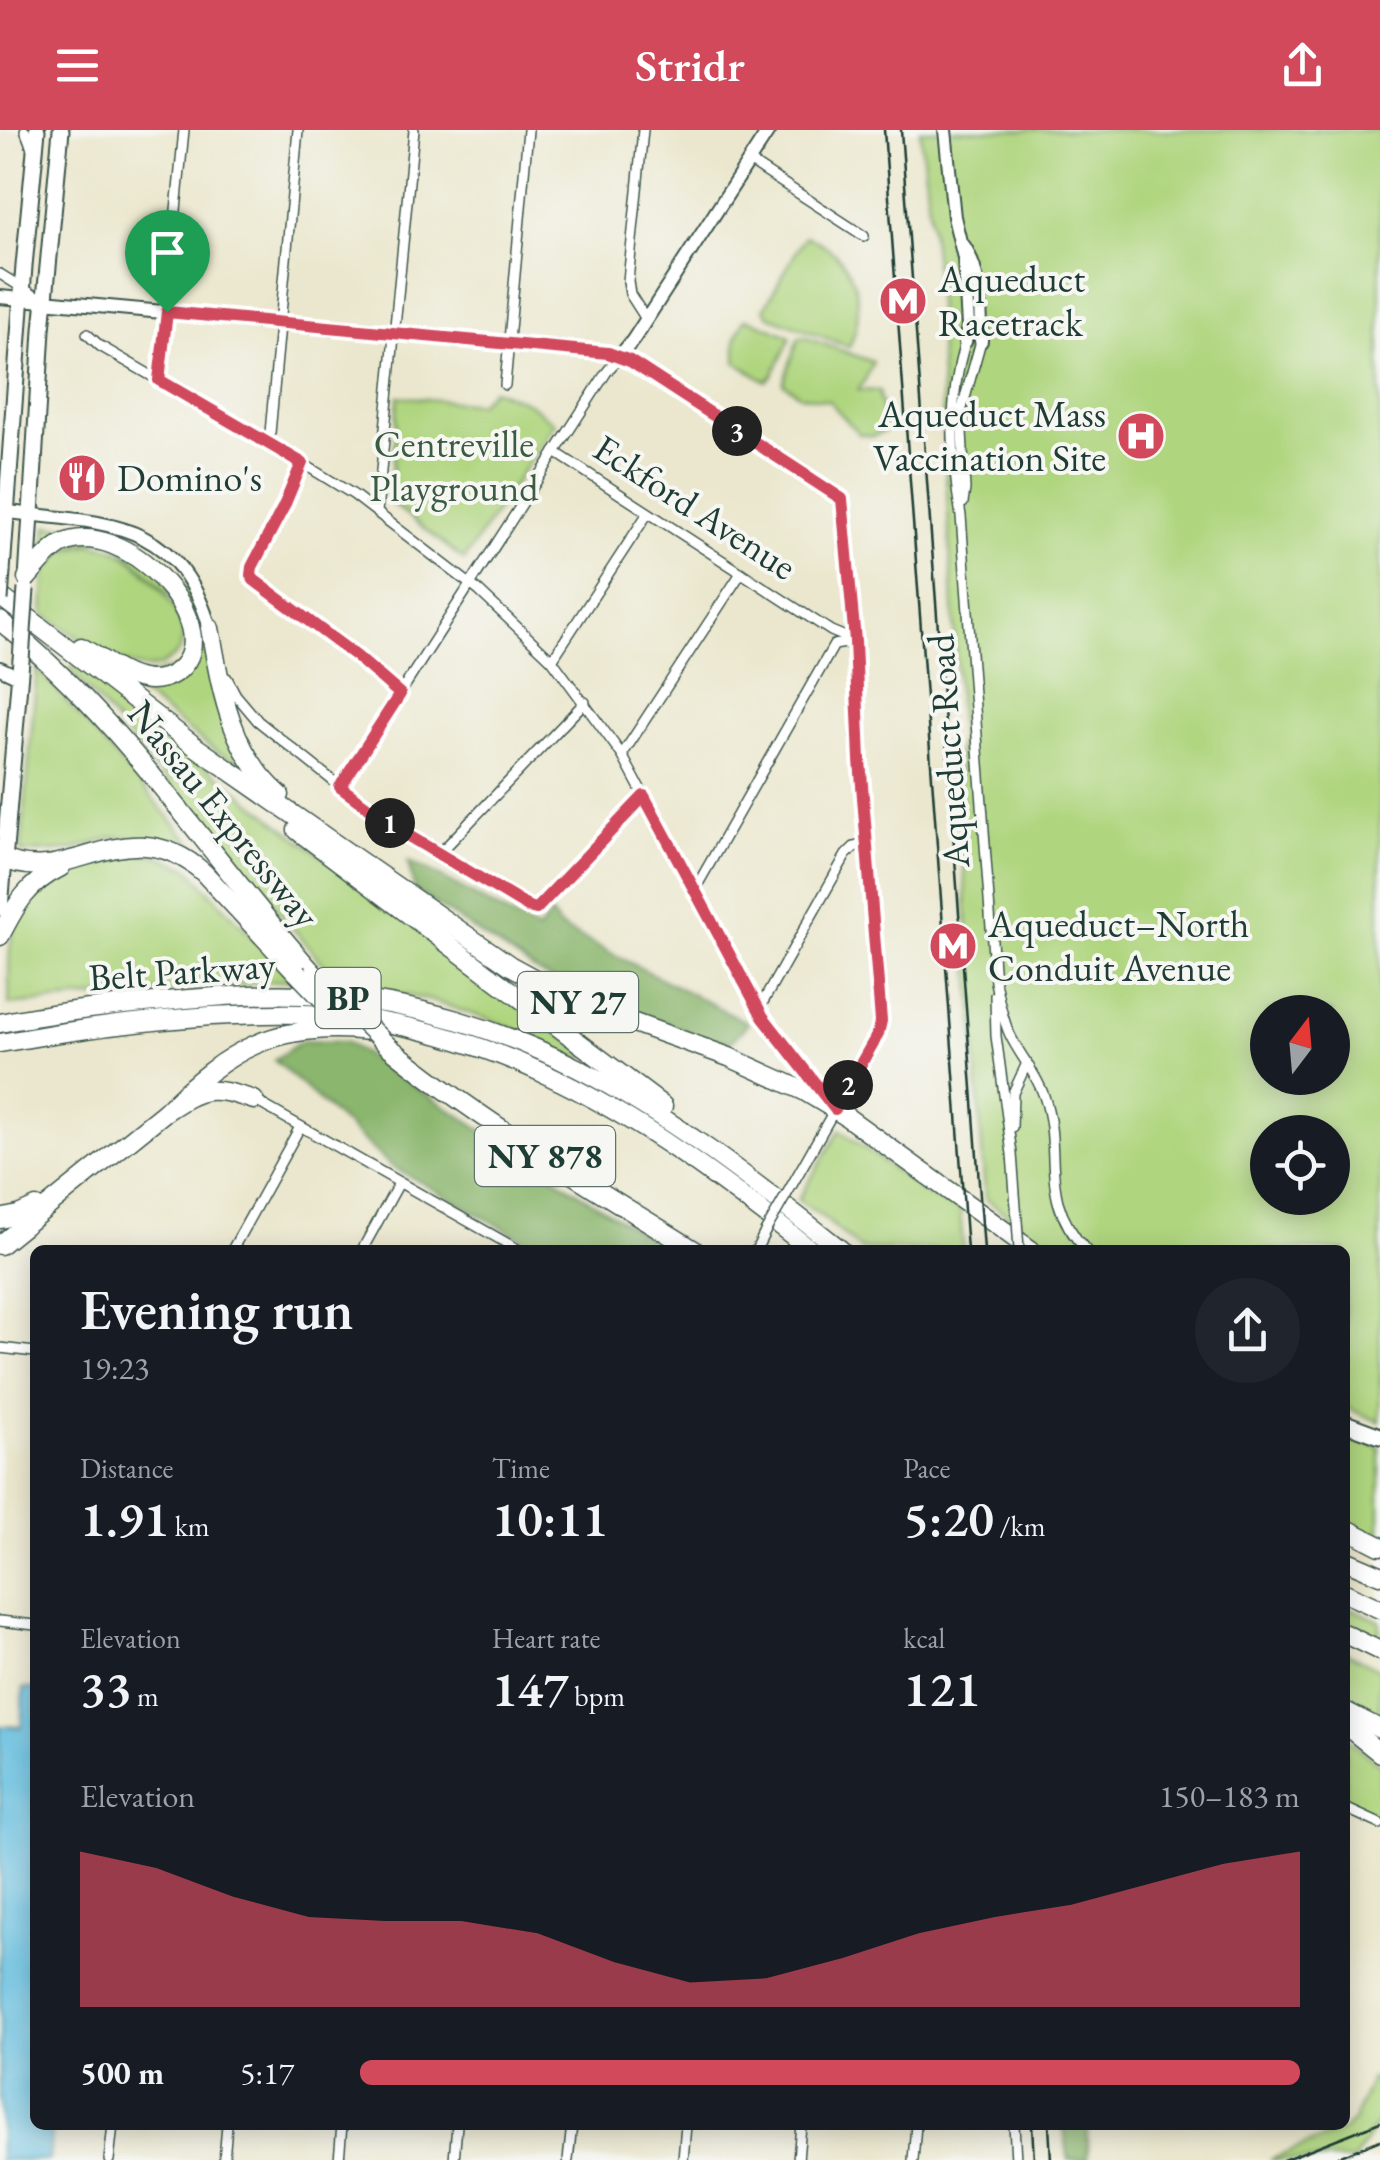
<!DOCTYPE html>
<html lang="en">
<head>
<meta charset="utf-8">
<style>
  :root { --surface:#171b24; --page:#20242c; --text:#f1f3f6; --muted:#9ea1a6; --accent:#d1495b }
  body { margin:0; font-family:"EB Garamond",serif; background:var(--page); color:var(--text); height:100vh; display:flex; flex-direction:column; font-size:38px; white-space:nowrap }
  * { box-sizing:border-box; margin:0 }
  p { font-size:32px; color:var(--muted) }
  .icon { flex:none; width:55px; height:55px; fill:none; stroke:currentColor; stroke-width:2; stroke-linecap:round; stroke-linejoin:round }
  .map { position:relative; flex:1; overflow:hidden }
  .sheet { position:absolute; left:30px; top:1115px; width:1320px; height:885px; display:flex; flex-direction:column; background:var(--surface); border-radius:15px; box-shadow:0 5px 25px #0003 }
  .sheet>* { flex:none }
  .needle { width:65px; rotate:16deg }
  .buttons { position:absolute; left:1250px; top:865px; display:grid; gap:20px }
  .buttons a { display:grid; place-items:center; width:100px; height:100px; border-radius:50%; background:var(--surface); box-shadow:0 5px 25px #0003; font-size:50px }
  .pin { position:absolute; display:grid; place-items:center; width:85px; height:85px; color:#fff; margin:-102px -42px; border-radius:50% 50% 50% 0; rotate:-45deg; box-shadow:0 0 10px #0007 }
  .pin .icon { rotate:45deg }
  .km { position:absolute; width:50px; height:50px; margin:-25px; border-radius:50%; background:#222; color:#fff; font-size:28px; line-height:50px; text-align:center }
  .round { display:grid; place-items:center; flex:none; width:105px; height:105px; border-radius:52px; background:var(--page) }
  .overview { display:flex; align-items:center; justify-content:space-between; height:170px; padding:0 50px }
  h1 { font-size:55px; font-weight:600; line-height:75px }
  .stats { display:grid; grid-template-columns:repeat(3,1fr); gap:15px; height:170px; padding:10px 50px }
  .stats div { display:grid; align-content:center }
  .stats b { font-size:50px; font-weight:600 }
  .stats small { font-size:28px; font-weight:400 }
  .stats p { font-size:28px }
  .chart { height:280px; padding:20px 50px }
  .chart p { display:flex; justify-content:space-between }
  .chart svg { width:100%; height:180px; margin-top:10px; fill:var(--accent); opacity:.7 }
  ul { padding:0 50px; list-style:none; font-size:32px }
  li { display:grid; grid-template-columns:160px 120px 1fr; align-items:center; height:75px }
  li i { height:25px; border-radius:12px; background:var(--accent) }
  header { display:flex; justify-content:space-between; align-items:center; height:130px; padding:0 50px; background:var(--accent); color:#fff; font-size:45px; font-weight:600 }
  .map>svg:first-child { display:block }
  .green { fill:#afd57e; stroke:#678959; stroke-width:2.5; fill-rule:evenodd }
  .forest { fill:#8bb66d; stroke:#557a50; stroke-width:2.5 }
  .water { fill:#62bee0; stroke:#407e8a; stroke-width:2.5 }
  .lines { fill:none; stroke-linecap:round; stroke-linejoin:round }
  .street-casing { stroke:#3e564b; stroke-width:12 }
  .secondary-casing { stroke:#3e564b; stroke-width:16 }
  .primary-casing { stroke:#3e564b; stroke-width:19 }
  .highway-casing { stroke:#3e564b; stroke-width:21 }
  .street { stroke:#fff; stroke-width:9 }
  .secondary { stroke:#fff; stroke-width:12 }
  .primary { stroke:#fff; stroke-width:15 }
  .highway { stroke:#fff; stroke-width:18 }
  .tram { stroke:#1f3d34; stroke-width:2.5 }
  .rail { stroke:#1f3d34; stroke-width:2.5 }
  .street-bridge-casing { stroke:#3e564b; stroke-width:12; stroke-linecap:butt }
  .primary-bridge-casing { stroke:#3e564b; stroke-width:19; stroke-linecap:butt }
  .highway-bridge-casing { stroke:#3e564b; stroke-width:21; stroke-linecap:butt }
  .street-bridge { stroke:#fff; stroke-width:9 }
  .primary-bridge { stroke:#fff; stroke-width:15 }
  .highway-bridge { stroke:#fff; stroke-width:18 }
  .route-casing { stroke:#fff; stroke-width:20 }
  .route { stroke:#d1495b; stroke-width:12 }
  .labels { text-anchor:middle; stroke-width:8; stroke-linejoin:round; paint-order:stroke }
  .shield { fill:#f6f6f2; stroke:#60746d; stroke-width:2.5 }
  .shield-label { font-size:35px; font-weight:bold; fill:#1f3d34 }
  .poi-label { font-size:38px; fill:#1f3d34; stroke:#f6f6f2; text-anchor:start }
  .park-label { font-size:38px; fill:#3c5b43; stroke:#f6f6f2 }
  .street-label { font-size:38px; fill:#1f3d34; stroke:#f6f6f2 }
</style>
</head>
<body>
<header><svg class="icon" aria-label="menu" viewBox="0 0 24 24"><path d="M4 6h16M4 12h16M4 18h16"/></svg>Stridr<svg class="icon" aria-label="share" viewBox="0 0 24 24"><path d="M12 15V3M7 8l5-5 5 5M5 13v7h14v-7"/></svg></header>
<div class="map">
<svg width="1380" height="2030" viewBox="0 0 1380 2030">
  <rect width="100%" height="100%" fill="#f6f6f2"/>
  <filter id="ink" filterUnits="userSpaceOnUse"><feTurbulence type="fractalNoise" baseFrequency=".01" numOctaves="2"/><feDisplacementMap in="SourceGraphic" scale="20" xChannelSelector="R" yChannelSelector="G"/><feConvolveMatrix kernelMatrix="1 2 1 2 8 2 1 2 1" color-interpolation-filters="sRGB"/></filter>
  <filter id="wash" filterUnits="userSpaceOnUse"><feTurbulence type="fractalNoise" baseFrequency=".0048" numOctaves="4" result="noise"/><feDisplacementMap in="SourceGraphic" scale="40" xChannelSelector="R" yChannelSelector="G"/><feGaussianBlur stdDeviation="2.25" result="paint"/><feColorMatrix in="noise" values="0 0 0 0 0 0 0 0 0 0 0 0 0 0 0 0 0 1.4 0 .05"/><feComposite in="paint" operator="in"/></filter>
  <g filter="url(#wash)">
    <rect width="100%" height="100%" fill="#ebe7ce"/>
    <g class="green">
      <path d="M 920,0 L 1380,0 L 1380,1292 L 1345,1277 L 1345,1120 L 1046,1120 L 1026,1106 L 1025,1099 L 985,1068 L 957,628 L 960,610 L 935,134 ZM 1268,882 L 1332,882 L 1332,948 L 1268,948 ZM 1268,1002 L 1332,1002 L 1332,1068 L 1268,1068 Z"/>
      <path d="M 805,106 C 854,123 870,173 849,217 L 769,186 L 764,179 Z"/>
      <polygon points="745,189 751,190 789,206 790,209 772,246 766,251 736,232 736,208"/>
      <polygon points="804,207 873,232 865,250 858,260 879,261 885,301 873,306 859,304 829,271 800,265 783,253 798,209"/>
      <polygon points="492,259 527,272 555,293 464,430 390,372 398,266 478,274"/>
      <path d="M 47,396 C 68,397 90,396 109,402 C 145,413 182,440 196,476 C 201,490 204,507 207,522 C 217,560 226,597 242,633 L 218,623 L 127,553 L 194,532 L 200,514 L 195,489 L 110,406 L 44,423 Z"/>
      <path d="M 91,414 C 98,416 108,416 114,419 C 141,431 208,499 173,527 C 164,534 157,539 145,538 C 119,537 65,499 43,484 L 45,441 L 64,421 Z"/>
      <polygon points="76,534 281,695 585,923 582,930 500,893 429,870 339,852 70,539"/>
      <polygon points="37,538 205,728 202,733 157,710 135,708 114,707 72,720 21,723"/>
      <path d="M 117,722 L 156,725 L 188,738 L 292,850 L 9,875 C 10,853 7,827 12,805 C 25,754 72,737 117,722 Z"/>
      <polygon points="840,1000 929,1066 960,1079 963,1120 861,1120 824,1088 798,1070"/>
      <polygon points="1345,1305 1380,1317 1380,1410 1345,1393"/>
      <polygon points="1345,1476 1380,1491 1380,1513 1347,1492 1345,1495"/>
      <polygon points="1345,1522 1380,1540 1380,1593 1362,1584 1345,1570"/>
      <polygon points="1348,1609 1380,1635 1380,1688 1345,1672 1345,1610"/>
      <polygon points="1371,1949 1380,1954 1380,1988 1354,2030 1270,2030 1342,2001 1354,1990"/>
    </g>
    <g class="forest">
      <polygon points="408,732 429,741 538,801 551,784 560,797 748,893 731,912 703,907 545,847 415,761"/>
      <polygon points="302,911 346,912 667,1120 543,1120 391,1036 274,930"/>
      <polygon points="1063,1995 1088,1995 1088,2030 1069,2030"/>
    </g>
    <polygon class="water" points="24,1558 35,1559 35,1995 52,1995 49,2030 0,2030 0,1596 21,1597"/>
  </g>
  <g filter="url(#ink)">
    <g class="lines">
      <g class="street-casing">
        <g id="street">
          <polyline points="25,0 33,21"/>
          <polyline points="643,0 628,151 630,164 646,189"/>
          <polyline points="749,31 864,106"/>
          <polyline points="0,144 42,170"/>
          <polyline points="87,204 100,216 302,333 354,365 479,461 552,530 622,625 763,887 826,969"/>
          <path d="M 965,212 C 948,269 951,328 961,386 L 995,852 C 999,870 1002,888 1010,905 C 1020,926 1036,943 1044,966 C 1064,1024 1036,1066 1086,1120"/>
          <polyline points="159,250 184,0"/>
          <polyline points="505,255 528,0"/>
          <polyline points="266,312 270,303 298,0"/>
          <polyline points="555,322 831,501 855,511"/>
          <polyline points="302,333 284,376 252,437 251,445 258,453 356,526 400,564"/>
          <polyline points="963,373 965,359 961,282 981,211"/>
          <polyline points="377,382 414,0"/>
          <polyline points="552,530 648,383"/>
          <polyline points="227,548 236,565 258,591 357,670 402,702 532,778 536,779 544,773 645,666"/>
          <polyline points="622,625 741,443"/>
          <polyline points="340,657 606,243 619,227 630,231 842,369 855,511 860,630 881,891 878,903 788,1062"/>
          <polyline points="439,724 585,572"/>
          <polyline points="694,761 834,515 852,512"/>
          <polyline points="995,865 996,906 1012,1024 1017,1090"/>
          <polyline points="759,879 846,725 854,717 868,713"/>
          <polyline points="254,970 519,1120"/>
          <polyline points="1012,997 1013,963 1027,933"/>
          <polyline points="232,1120 300,997"/>
          <polyline points="362,1120 399,1053"/>
          <polyline points="756,1120 765,1102"/>
          <polyline points="0,1218 35,1222"/>
          <polyline points="0,1491 35,1495"/>
          <polyline points="1345,1678 1380,1694"/>
          <polyline points="1014,1995 1016,2030"/>
          <polyline points="109,2030 113,1995"/>
          <polyline points="224,2030 227,1995"/>
          <polyline points="339,2030 342,1995"/>
          <polyline points="454,2030 457,1995"/>
          <polyline points="568,2030 572,1995"/>
          <polyline points="683,2030 686,1995"/>
          <polyline points="798,2030 801,1995"/>
          <polyline points="913,2030 916,1995"/>
        </g>
      </g>
      <g class="secondary-casing">
        <g id="secondary">
          <polyline points="945,0 954,87 964,128 968,196 965,212"/>
          <path d="M 964,116 C 981,143 981,180 981,211"/>
          <polyline points="0,167 607,223 619,227 633,210 769,0"/>
          <path d="M 0,381 C 97,394 176,383 210,498"/>
          <polyline points="0,538 19,547"/>
        </g>
      </g>
      <g class="primary-casing">
        <g id="primary">
          <polyline points="2,441 24,136 37,0"/>
          <polyline points="27,450 42,200 61,0"/>
          <polyline points="0,778 21,530"/>
          <polyline points="1345,1293 1380,1306"/>
        </g>
      </g>
      <g class="highway-casing">
        <g id="highway">
          <path d="M 27,448 C 37,437 47,423 60,415 C 121,382 229,495 179,540 C 169,548 156,552 143,549 C 121,546 100,527 81,517"/>
          <polyline points="0,466 196,617 511,836 581,874 729,927 804,961 844,985 1031,1120"/>
          <path d="M 0,491 C 125,590 208,725 313,843"/>
          <path d="M 210,498 C 221,559 230,622 280,665"/>
          <polyline points="297,700 663,976"/>
          <path d="M 0,727 C 69,762 126,674 204,743 L 297,843"/>
          <path d="M 0,806 C 17,773 27,754 61,737"/>
          <path d="M 0,893 C 54,882 110,876 166,871 C 218,866 272,862 325,866 C 413,872 501,899 579,939 C 674,988 757,1054 841,1120"/>
          <path d="M 0,913 C 70,900 140,891 211,886 C 257,884 303,882 348,887 C 416,895 483,915 545,944 C 642,989 727,1054 811,1120"/>
          <path d="M 388,916 C 483,993 590,1055 694,1120"/>
          <path d="M 165,982 C 227,919 278,891 369,901"/>
          <polyline points="0,1089 18,1085 36,1077"/>
          <path d="M 0,1115 L 165,982 C 204,956 210,956 254,970"/>
          <polyline points="1345,1398 1380,1416"/>
          <polyline points="1345,1430 1380,1445"/>
          <polyline points="1345,1463 1380,1479"/>
          <polyline points="1345,1504 1380,1521"/>
          <polyline points="1345,1581 1380,1599"/>
          <polyline points="1345,1595 1380,1623"/>
        </g>
      </g>
      <use href="#street" class="street"/>
      <use href="#secondary" class="secondary"/>
      <use href="#primary" class="primary"/>
      <use href="#highway" class="highway"/>
      <g class="tram">
        <polyline points="1283,2030 1380,1992"/>
        <polyline points="1331,2030 1380,2010"/>
      </g>
      <g class="rail">
        <polyline points="884,0 967,1120"/>
        <polyline points="901,0 984,1120"/>
        <polyline points="1032,1995 1034,2030"/>
        <polyline points="1049,1995 1051,2030"/>
      </g>
      <g class="street-bridge-casing">
        <g id="street-bridge">
          <polyline points="1017,1090 1019,1120"/>
          <polyline points="765,1102 788,1062"/>
        </g>
      </g>
      <g class="primary-bridge-casing">
        <g id="primary-bridge">
          <polyline points="0,470 2,441"/>
          <polyline points="21,530 26,459"/>
        </g>
      </g>
      <g class="highway-bridge-casing">
        <g id="highway-bridge">
          <polyline points="297,843 328,875"/>
          <polyline points="313,843 388,916"/>
        </g>
      </g>
      <use href="#street-bridge" class="street-bridge"/>
      <use href="#primary-bridge" class="primary-bridge"/>
      <use href="#highway-bridge" class="highway-bridge"/>
    </g>
  </g>
  <g class="lines" filter="url(#ink)">
    <g class="route-casing">
      <polygon id="route" points="167,182 608,223 630,231 842,369 855,511 860,630 881,891 878,904 835,979 763,887 644,666 536,779 528,777 402,702 340,657 400,564 356,526 254,450 251,445 252,437 284,376 302,333 159,250"/>
    </g>
    <use href="#route" class="route"/>
  </g>
  <defs>
    <g id="metro-disc" transform="scale(2.5)"><circle r="9.5" fill="#d1495b" stroke="#f6f6f2"/><path d="M-5.5 5V-5H-3L0 0L3-5H5.5V5H3V-.5L0 4L-3-.5V5Z" fill="#fff"/></g>
    <g id="hospital-disc" transform="scale(2.5)"><circle r="9.5" fill="#d1495b" stroke="#f6f6f2"/><path d="M-5-5h3v3.5h4V-5h3V5h-3V1.5h-4V5h-3Z" fill="#fff"/></g>
    <g id="restaurant-disc" transform="scale(2.5)"><circle r="9.5" fill="#d1495b" stroke="#f6f6f2"/><path d="M-5-6h1v4h1v-4h1v4h1v-4h1v5L-1.5 .5V6h-2V.5L-5-1ZM5-6V6H3V1.5H1.5Q1.5-4 5-6Z" fill="#fff"/></g>
  </defs>
  <g fill-rule="evenodd">
    <use href="#metro-disc" x="903" y="171"/>
    <use href="#hospital-disc" x="1141" y="306"/>
    <use href="#restaurant-disc" x="82" y="348"/>
    <use href="#metro-disc" x="953" y="816"/>
  </g>
  <g class="labels">
    <g class="shield">
      <rect x="315.5" y="838" width="65" height="60" rx="8"/>
      <rect x="518" y="842" width="120" height="60" rx="8"/>
      <rect x="475" y="996" width="140" height="60" rx="8"/>
    </g>
    <g class="shield-label">
      <text x="348" y="880">BP</text>
      <text x="578" y="884">NY 27</text>
      <text x="545" y="1038">NY 878</text>
    </g>
    <g class="poi-label">
      <text x="938" y="162">Aqueduct<tspan x="938" dy="44">Racetrack</tspan></text>
      <text x="1106" y="297" text-anchor="end">Aqueduct Mass<tspan x="1106" dy="44">Vaccination Site</tspan></text>
      <text x="117" y="361">Domino's</text>
      <text x="988" y="807">Aqueduct–North<tspan x="988" dy="44">Conduit Avenue</tspan></text>
    </g>
    <g class="park-label">
      <text x="454" y="327">Centreville<tspan x="454" dy="44">Playground</tspan></text>
    </g>
    <g class="street-label">
      <text transform="translate(695 377) rotate(33)" y="13">Eckford Avenue</text>
      <text transform="translate(948 621) rotate(-94)" y="13">Aqueduct Road</text>
      <text transform="translate(224 684) rotate(51)" y="13">Nassau Expressway</text>
      <text transform="translate(182 841) rotate(-4)" y="13">Belt Parkway</text>
    </g>
  </g>
</svg>
<div class="buttons">
<a><svg class="needle" viewBox="-14 -14 28 28"><path d="M0-13l5 13h-10z" fill="#e53935"/><path d="M0 13l5-13h-10z" fill="#9ea1a6"/></svg></a>
<a><svg class="icon" aria-label="locate" viewBox="0 0 24 24"><circle cx="12" cy="12" r="6"/><path d="M12 2v4M12 18v4M2 12h4M18 12h4"/></svg></a>
</div>
<div class="pin" style="left:167px;top:182px;background:#1e9e55"><svg class="icon" aria-label="arrive" viewBox="0 0 24 24"><path d="M6 21V4h12l-3 4 3 4H6"/></svg></div>
<b class="km" style="left:390px;top:693px">1</b>
<b class="km" style="left:848px;top:955px">2</b>
<b class="km" style="left:737px;top:301px">3</b>
<section class="sheet">
<div class="overview"><div><h1>Evening run</h1><p>19:23</p></div><a class="round"><svg class="icon" aria-label="share" viewBox="0 0 24 24"><path d="M12 15V3M7 8l5-5 5 5M5 13v7h14v-7"/></svg></a></div>
<div class="stats">
<div><p>Distance</p><b>1.91<small> km</small></b></div>
<div><p>Time</p><b>10:11</b></div>
<div><p>Pace</p><b>5:20<small> /km</small></b></div>
</div>
<div class="stats">
<div><p>Elevation</p><b>33<small> m</small></b></div>
<div><p>Heart rate</p><b>147<small> bpm</small></b></div>
<div><p>kcal</p><b>121</b></div>
</div>
<div class="chart"><p><span>Elevation</span>150–183 m</p>
<svg viewBox="0 0 160 44" preserveAspectRatio="none"><path d="M0 44V6L10 10L20 17L30 22L40 23L50 23L60 26L70 33L80 38L90 37L100 32L110 26L120 22L130 19L140 14L150 9L160 6V44z"/></svg>
</div>
<ul>
<li><b>500 m</b>5:17<i style="width:100%"></i></li>
</ul>
</section>
</div>
</body>
</html>
